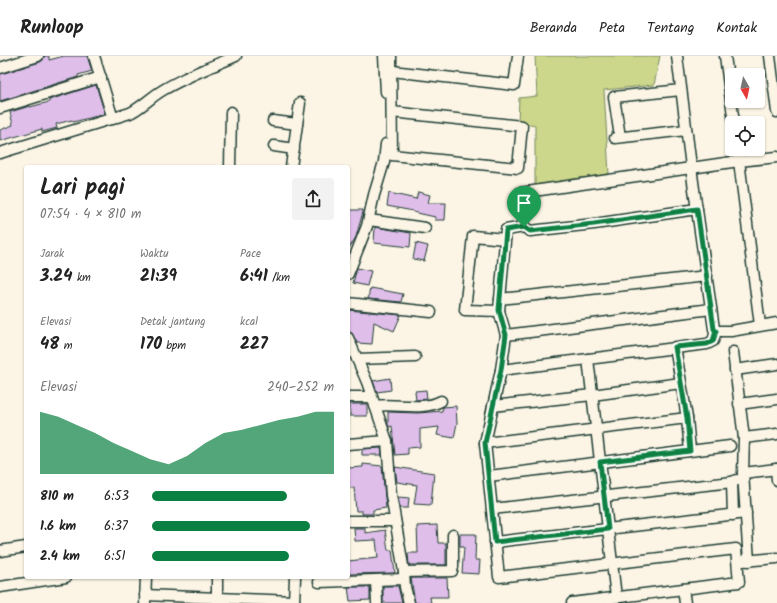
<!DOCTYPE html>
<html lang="id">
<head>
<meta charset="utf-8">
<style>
  :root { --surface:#fff; --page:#f2f2f2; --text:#222; --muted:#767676; --line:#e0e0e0; --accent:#0b8043 }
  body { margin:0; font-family:Kalam,sans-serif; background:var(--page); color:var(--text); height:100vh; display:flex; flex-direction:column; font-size:15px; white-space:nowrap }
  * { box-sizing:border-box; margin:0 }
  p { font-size:13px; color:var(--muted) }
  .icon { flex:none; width:22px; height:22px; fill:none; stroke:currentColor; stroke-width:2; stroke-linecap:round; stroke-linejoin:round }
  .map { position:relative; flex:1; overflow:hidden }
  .sheet { position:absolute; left:24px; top:109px; width:326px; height:414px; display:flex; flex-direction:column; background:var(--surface); border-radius:4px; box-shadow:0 1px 3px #0004 }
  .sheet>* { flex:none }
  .needle { width:26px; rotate:171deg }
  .buttons { position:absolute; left:725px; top:12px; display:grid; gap:8px }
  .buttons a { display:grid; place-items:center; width:40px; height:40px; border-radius:4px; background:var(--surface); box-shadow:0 1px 3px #0004; font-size:20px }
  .pin { position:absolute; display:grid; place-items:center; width:34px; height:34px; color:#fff; margin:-41px -17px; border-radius:50% 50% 50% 0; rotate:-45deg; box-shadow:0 0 4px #0007 }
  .pin .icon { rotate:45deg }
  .round { display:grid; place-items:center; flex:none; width:42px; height:42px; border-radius:4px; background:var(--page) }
  .summary { display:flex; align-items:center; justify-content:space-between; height:68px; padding:0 16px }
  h1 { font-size:22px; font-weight:600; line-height:30px }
  .figures { display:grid; grid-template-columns:repeat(3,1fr); gap:6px; height:68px; padding:4px 16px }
  .figures div { display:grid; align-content:center }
  .figures b { font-size:17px; font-weight:600 }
  .figures small { font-size:11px; font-weight:400 }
  .figures p { font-size:11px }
  .chart { height:112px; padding:8px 16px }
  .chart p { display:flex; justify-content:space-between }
  .chart svg { width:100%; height:72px; margin-top:4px; fill:var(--accent); opacity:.7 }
  ul { padding:0 16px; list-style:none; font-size:13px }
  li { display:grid; grid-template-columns:64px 48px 1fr; align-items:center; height:30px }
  li i { height:10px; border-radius:5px; background:var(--accent) }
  header { display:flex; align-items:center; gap:24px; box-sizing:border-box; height:56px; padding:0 20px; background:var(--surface); border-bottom:1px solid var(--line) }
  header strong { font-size:19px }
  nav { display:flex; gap:22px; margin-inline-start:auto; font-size:14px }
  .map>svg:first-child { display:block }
  .green { fill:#ccd78b; stroke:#768a60 }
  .building { fill:#dfbeea; stroke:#1f3d34 }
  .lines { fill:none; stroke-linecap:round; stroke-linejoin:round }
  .minor-casing { stroke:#1f3d34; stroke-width:13 }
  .minor { stroke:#fcf5e5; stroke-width:10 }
  .route-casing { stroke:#fff; stroke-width:8 }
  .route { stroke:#0b8043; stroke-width:5 }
</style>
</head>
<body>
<header>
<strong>Runloop</strong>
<nav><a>Beranda</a><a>Peta</a><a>Tentang</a><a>Kontak</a></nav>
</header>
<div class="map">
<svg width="777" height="547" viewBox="0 0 777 547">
  <rect width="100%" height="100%" fill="#fcf5e5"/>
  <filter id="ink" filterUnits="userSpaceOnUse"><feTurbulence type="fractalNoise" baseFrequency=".025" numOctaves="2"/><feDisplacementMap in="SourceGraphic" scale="8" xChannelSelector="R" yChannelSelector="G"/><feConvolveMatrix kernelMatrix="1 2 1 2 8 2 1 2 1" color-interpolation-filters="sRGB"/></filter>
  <g filter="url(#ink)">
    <polygon class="green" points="535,0 660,0 654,29 604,34 609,118 535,129 535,69 518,66 519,42 537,40"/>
    <g class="building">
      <polygon points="44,0 49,0 49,4 64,0 87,0 92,15 78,19 78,21 0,45 0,18 40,6 43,4"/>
      <polygon points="96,29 105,58 73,66 72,64 56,68 57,72 42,76 42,73 0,85 0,74 13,69 10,56 30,50 30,51 49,46 49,44"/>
      <polygon points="418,136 430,139 428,147 446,147 445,164 435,164 435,161 413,156 413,155 387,150 389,137 416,143"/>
      <polygon points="348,154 363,154 363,156 356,181 348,194"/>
      <polygon points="375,171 411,177 410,191 374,187"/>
      <polygon points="416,187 428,190 424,205 413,203"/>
      <polygon points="357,212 371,215 367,230 353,227"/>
      <polygon points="370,232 403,238 401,246 368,243"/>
      <polygon points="348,254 401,259 394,275 374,266 372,288 357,287 352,277 348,276"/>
      <polygon points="390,322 391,334 377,336 373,325"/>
      <polygon points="426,334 427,343 416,344 415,335"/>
      <rect x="350" y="348" width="17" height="12"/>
      <polygon points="456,350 457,367 454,382 437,379 439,371 420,373 420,391 408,392 408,398 395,399 392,370 389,371 388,369 388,356 418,357 442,355 443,351"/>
      <polygon points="381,392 382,399 362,399 362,393"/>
      <polygon points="363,408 382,410 386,452 373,454 373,458 362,458 362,455 356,455 354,432 348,432 348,412 363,411"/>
      <polygon points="395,411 434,417 431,449 414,448 417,429 397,426"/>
      <polygon points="398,441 409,442 408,452 400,452"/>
      <polygon points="437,469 438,487 446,487 446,509 409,509 408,497 418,497 417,470"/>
      <polygon points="354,472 365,472 365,477 385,474 388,494 392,494 395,517 348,518 348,505 378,502 376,484 355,485"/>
      <polygon points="460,478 476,478 475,504 480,504 479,518 462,517 464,491 460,490"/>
      <polygon points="411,522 447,522 448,541 430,541 431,547 415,547"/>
      <polygon points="383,530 398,530 402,547 383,547"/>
      <polygon points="348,531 370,531 370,544 350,545"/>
    </g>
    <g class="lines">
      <g class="minor-casing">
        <g id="minor">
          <polyline points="94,0 113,63"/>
          <polyline points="384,0 386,36"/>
          <polyline points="391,0 392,99 518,112 522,70 392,56"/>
          <polyline points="725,0 734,67"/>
          <polyline points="770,0 777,56"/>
          <polyline points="0,12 38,0"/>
          <polyline points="392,15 514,29 518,0"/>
          <polyline points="0,52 101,21"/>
          <polyline points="273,65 297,68"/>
          <polyline points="620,81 614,41 681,34"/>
          <polyline points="615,82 686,74"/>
          <polyline points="274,90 294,93"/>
          <polyline points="738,93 739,105 777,101"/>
          <path d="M 0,97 L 130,57 C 142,51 151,41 163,34 C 186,20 211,11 236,0"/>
          <polyline points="230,111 231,56"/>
          <polyline points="291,111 300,47"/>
          <path d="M 697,153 L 594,168 L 530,175 C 519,171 521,148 520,137 L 739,105 L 760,269"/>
          <polyline points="369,164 425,172"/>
          <polyline points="524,171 506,174 499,255 506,279 501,314 485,387 499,521 736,493 739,526 572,547"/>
          <polyline points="348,218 367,170 374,139 384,106 386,88"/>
          <polyline points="500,243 707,220"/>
          <polyline points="348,247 431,256"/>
          <polyline points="499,255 465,254 473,180 505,183"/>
          <polyline points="716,275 731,275 777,267"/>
          <polyline points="506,279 711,253"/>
          <polyline points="348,282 367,326 387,385 391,439 404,516 405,531 409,547"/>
          <polyline points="675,291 687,362 690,395"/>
          <polyline points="733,296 744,382 743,417 749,505"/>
          <polyline points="357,303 415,301"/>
          <polyline points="588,303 616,541"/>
          <polyline points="501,314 707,288 713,285 716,275 714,273 693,126 677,0"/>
          <polyline points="735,314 777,308"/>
          <polyline points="348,341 371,341"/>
          <polyline points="739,348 777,343"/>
          <path d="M 375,350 C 396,347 423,355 441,345"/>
          <polyline points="493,350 592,339 681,327"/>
          <polyline points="744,382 777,378"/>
          <polyline points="485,387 687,362"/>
          <polyline points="348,388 387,385"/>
          <polyline points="776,413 777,424"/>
          <polyline points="743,417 777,413"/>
          <polyline points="489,420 730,390"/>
          <polyline points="492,453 732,426"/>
          <polyline points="733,459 732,426 737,424"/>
          <polyline points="348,465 395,465"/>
          <polyline points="495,486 746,457"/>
          <polyline points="0,495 26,491"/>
          <polyline points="743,505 777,502"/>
          <polyline points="404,516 452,515 453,511 453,479"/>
          <polyline points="376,525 377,547"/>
          <polyline points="319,526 404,523"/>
          <polyline points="0,531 66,521"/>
          <polyline points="683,533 685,547"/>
          <polyline points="145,539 294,545"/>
          <polyline points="145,547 146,521"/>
          <polyline points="217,547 217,521"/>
          <polyline points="294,547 295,521"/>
        </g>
      </g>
      <use href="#minor" class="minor"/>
    </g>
  </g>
  <g class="lines" filter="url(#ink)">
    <g class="route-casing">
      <polygon id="route" points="697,153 714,273 716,275 713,285 707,288 675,291 687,362 690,395 600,406 608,473 495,486 485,387 501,314 506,279 499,254 506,174 524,171 530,175 594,168"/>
    </g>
    <use href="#route" class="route"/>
  </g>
</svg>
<div class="buttons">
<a><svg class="needle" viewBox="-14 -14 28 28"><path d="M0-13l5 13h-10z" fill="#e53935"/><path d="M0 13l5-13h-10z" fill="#767676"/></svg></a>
<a><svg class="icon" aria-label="locate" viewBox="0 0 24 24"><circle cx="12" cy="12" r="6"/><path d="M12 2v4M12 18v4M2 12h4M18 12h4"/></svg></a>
</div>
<div class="pin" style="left:524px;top:171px;background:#1e9e55"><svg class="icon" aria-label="arrive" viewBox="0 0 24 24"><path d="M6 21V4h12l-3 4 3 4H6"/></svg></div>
<section class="sheet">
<div class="summary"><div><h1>Lari pagi</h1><p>07:54 · 4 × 810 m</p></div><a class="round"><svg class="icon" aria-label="share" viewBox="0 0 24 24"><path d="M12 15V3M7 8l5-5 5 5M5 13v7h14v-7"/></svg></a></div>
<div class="figures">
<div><p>Jarak</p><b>3.24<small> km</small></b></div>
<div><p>Waktu</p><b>21:39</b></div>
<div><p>Pace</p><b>6:41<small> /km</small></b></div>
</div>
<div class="figures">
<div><p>Elevasi</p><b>48<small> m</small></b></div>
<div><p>Detak jantung</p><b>170<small> bpm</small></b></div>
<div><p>kcal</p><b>227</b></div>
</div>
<div class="chart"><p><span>Elevasi</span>240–252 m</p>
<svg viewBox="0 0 160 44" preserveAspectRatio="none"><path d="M0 44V6L10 9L20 14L30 19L40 25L50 30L60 35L70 38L80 33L90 25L100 19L110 17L120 14L130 11L140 9L150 6L160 6V44z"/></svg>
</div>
<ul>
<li><b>810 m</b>6:53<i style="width:74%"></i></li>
<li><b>1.6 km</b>6:37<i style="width:87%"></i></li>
<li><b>2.4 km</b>6:51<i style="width:75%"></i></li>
</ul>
</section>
</div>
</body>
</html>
